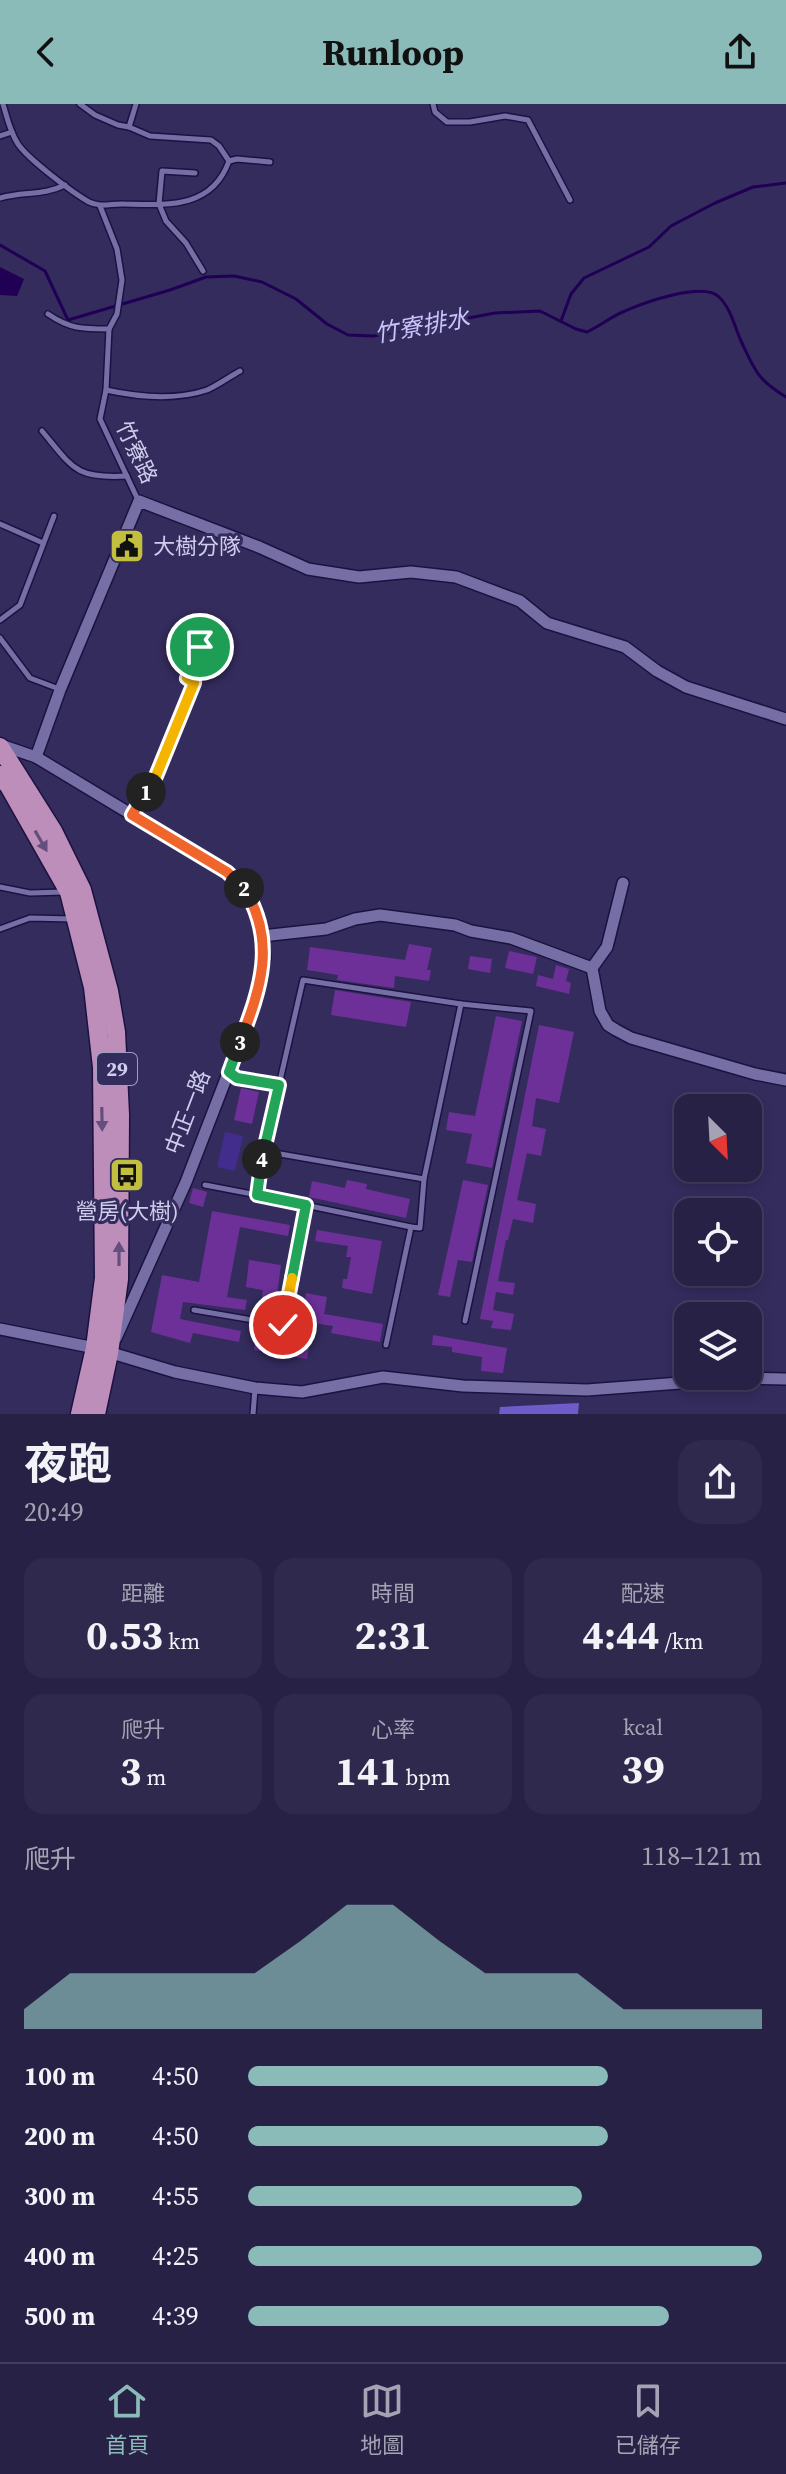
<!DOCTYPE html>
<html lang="zh-TW">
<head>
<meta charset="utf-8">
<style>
  :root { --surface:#272146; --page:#2f294d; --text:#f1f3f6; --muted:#a4a3b3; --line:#433e5f; --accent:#8bbbb9 }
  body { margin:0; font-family:"Source Serif 4","Noto Sans TC",serif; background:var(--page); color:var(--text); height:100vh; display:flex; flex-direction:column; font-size:30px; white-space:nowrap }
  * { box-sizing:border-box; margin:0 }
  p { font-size:26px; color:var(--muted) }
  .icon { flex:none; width:44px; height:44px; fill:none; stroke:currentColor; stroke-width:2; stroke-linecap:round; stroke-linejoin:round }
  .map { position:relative; height:1310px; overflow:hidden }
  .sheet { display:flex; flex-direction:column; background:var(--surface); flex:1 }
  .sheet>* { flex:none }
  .needle { width:52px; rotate:156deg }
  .tools { position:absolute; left:674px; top:990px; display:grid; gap:16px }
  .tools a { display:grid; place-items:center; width:88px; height:88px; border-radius:16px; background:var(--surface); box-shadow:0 4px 12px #0003,0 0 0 2px var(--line); font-size:40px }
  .pin { position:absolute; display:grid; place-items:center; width:68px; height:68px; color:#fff; margin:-34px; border:4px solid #fff; border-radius:50%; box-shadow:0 2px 8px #0007 }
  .km { position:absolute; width:40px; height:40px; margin:-20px; border-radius:50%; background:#222; color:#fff; font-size:22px; line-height:40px; text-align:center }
  .round { display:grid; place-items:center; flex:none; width:84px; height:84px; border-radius:24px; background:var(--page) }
  .overview { display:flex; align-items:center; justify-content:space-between; height:136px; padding:0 24px }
  h1 { font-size:44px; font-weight:700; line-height:60px }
  .stats { display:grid; grid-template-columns:repeat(3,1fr); gap:12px; height:136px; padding:8px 24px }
  .stats div { display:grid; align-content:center; border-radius:20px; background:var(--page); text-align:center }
  .stats b { font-size:40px; font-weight:700 }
  .stats small { font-size:22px; font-weight:400 }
  .stats p { font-size:22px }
  .chart { height:224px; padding:16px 24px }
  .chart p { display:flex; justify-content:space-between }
  .chart svg { width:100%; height:144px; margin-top:8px; fill:var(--accent); opacity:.7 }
  ul { padding:0 24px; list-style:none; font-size:26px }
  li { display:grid; grid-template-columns:128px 96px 1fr; align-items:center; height:60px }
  li i { height:20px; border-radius:10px; background:var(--accent) }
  header { display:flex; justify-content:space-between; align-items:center; height:104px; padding:0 24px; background:var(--accent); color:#111; font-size:36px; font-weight:700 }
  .tabs { display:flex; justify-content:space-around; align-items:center; height:112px; border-top:2px solid var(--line); background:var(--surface); font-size:22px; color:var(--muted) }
  .tabs a { display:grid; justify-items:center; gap:4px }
  .tabs .active { color:var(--accent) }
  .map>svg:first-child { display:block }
  .green { fill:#432d8c }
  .forest { fill:#6f5bc9 }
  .water { fill:#1f0054 }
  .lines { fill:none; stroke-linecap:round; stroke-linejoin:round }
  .stream { stroke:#1f0054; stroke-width:3 }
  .building { fill:#6d3098 }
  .service-casing { stroke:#1c1241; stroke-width:8 }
  .minor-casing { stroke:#1c1241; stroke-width:14 }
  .primary-casing { stroke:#1c1241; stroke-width:21 }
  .service { stroke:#756fa6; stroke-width:5 }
  .minor { stroke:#756fa6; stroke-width:11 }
  .primary { stroke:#be8ebb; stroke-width:18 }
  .oneway { fill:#644e7e }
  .split-1-casing { stroke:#fff; stroke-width:16 }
  .split-2-casing { stroke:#fff; stroke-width:16 }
  .split-3-casing { stroke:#fff; stroke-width:16 }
  .split-4-casing { stroke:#fff; stroke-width:16 }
  .split-5-casing { stroke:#fff; stroke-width:16 }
  .split-6-casing { stroke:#fff; stroke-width:16 }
  .split-1 { stroke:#f5b400; stroke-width:10 }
  .split-2 { stroke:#f0652b; stroke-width:10 }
  .split-3 { stroke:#f0652b; stroke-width:10 }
  .split-4 { stroke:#22a559; stroke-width:10 }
  .split-5 { stroke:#22a559; stroke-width:10 }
  .split-6 { stroke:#f5b400; stroke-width:10 }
  .labels { text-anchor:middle; stroke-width:6; stroke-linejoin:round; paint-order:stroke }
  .shield { fill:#342c5d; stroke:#a09dc1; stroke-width:2 }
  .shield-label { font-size:20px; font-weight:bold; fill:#cfcdec }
  .street-label { font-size:22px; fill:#cfcdec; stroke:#342c5d }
  .poi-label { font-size:22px; fill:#cfcdec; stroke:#342c5d; text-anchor:start }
  .water-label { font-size:24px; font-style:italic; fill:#c8c4fc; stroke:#342c5d }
</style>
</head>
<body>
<header><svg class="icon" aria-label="back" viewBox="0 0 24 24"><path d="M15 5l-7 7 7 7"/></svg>Runloop<svg class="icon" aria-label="share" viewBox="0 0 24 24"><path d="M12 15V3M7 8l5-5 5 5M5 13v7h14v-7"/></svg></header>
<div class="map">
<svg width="786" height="1310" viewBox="0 0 786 1310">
  <rect width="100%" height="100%" fill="#342c5d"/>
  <polygon class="green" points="225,1028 243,1032 235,1067 217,1063"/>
  <polygon class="forest" points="579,1299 578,1310 499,1310 500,1303"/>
  <polygon class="water" points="0,163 24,175 17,192 0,191"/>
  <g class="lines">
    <g class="stream">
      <path d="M 0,141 L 45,167 L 68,216 L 170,186 L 206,173 L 234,172 L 262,178 L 296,195 L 327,220 L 348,231 L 373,232 L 495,209 L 540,207 L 576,225 L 587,228 C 600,222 612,212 625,207 C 643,199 703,177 719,193 C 730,203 735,223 741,237 C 755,267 757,275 786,293"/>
      <polyline points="561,217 571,190 584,174 649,143 671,122 715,99 753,83 786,79"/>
    </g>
  </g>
  <g class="building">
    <polygon points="409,840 432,844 427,866 431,866 429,877 395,872 394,884 337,876 338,871 307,866 310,843 405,856"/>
    <polygon points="509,847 537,853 533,870 505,864"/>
    <polygon points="470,852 492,855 490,869 468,865"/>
    <polygon points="556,861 569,865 566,877 571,879 569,890 536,882 538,871 553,875"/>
    <polygon points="335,886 411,898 406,923 331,911"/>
    <polygon points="496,912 522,917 492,1064 466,1059 472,1030 446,1026 449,1008 475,1012"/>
    <polygon points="539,921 574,928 559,999 536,994 532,1022 546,1025 541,1052 527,1049 517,1096 536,1100 533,1119 513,1115 508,1136 506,1136 498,1177 515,1179 513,1191 496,1188 493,1206 514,1210 511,1226 491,1224 493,1217 480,1215"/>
    <polygon points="241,984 259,988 252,1020 234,1016"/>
    <polygon points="347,1076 367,1080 366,1085 410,1095 406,1114 309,1093 312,1077 345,1084"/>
    <polygon points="463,1076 488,1081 472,1158 458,1156 450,1193 438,1191"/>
    <polygon points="193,1084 207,1088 203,1103 189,1099"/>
    <polygon points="212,1107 290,1121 288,1132 240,1123 227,1193 247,1196 245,1206 183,1198 180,1215 241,1227 239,1238 193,1229 190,1239 151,1228 162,1171 199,1178"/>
    <polygon points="317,1126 382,1137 372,1190 342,1184 343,1175 347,1175 351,1153 346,1153 348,1142 315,1137"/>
    <polygon points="249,1156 281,1161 277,1191 273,1191 270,1213 259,1211 263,1186 246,1183"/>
    <polygon points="306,1189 327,1193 324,1210 383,1220 380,1238 331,1229 333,1222 313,1219 307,1255 254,1246 257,1222 298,1227"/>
    <polygon points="433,1231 507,1244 503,1269 481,1267 482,1253 452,1248 452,1243 432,1241"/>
  </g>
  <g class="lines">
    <g class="service-casing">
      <g id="service">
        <path d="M 3,0 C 7,13 10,28 18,40 C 28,55 73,89 89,98 C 101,104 112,99 125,100 C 167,101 212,105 229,57 L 219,42 L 211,36 L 150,32 L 129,23 L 118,21 L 95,11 L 80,0"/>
        <polyline points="433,0 435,8 447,18 470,18 505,12 528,16 570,96"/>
        <polyline points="129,23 136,0"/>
        <polyline points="0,32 12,28"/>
        <polyline points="229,57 237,55 270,58"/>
        <polyline points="195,69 162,67 159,100 166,117 186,139 203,167"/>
        <path d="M 0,94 C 23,87 43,92 65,81"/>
        <polyline points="100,102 117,145 122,176 117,210 109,225 106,286 100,315 138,396"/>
        <path d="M 48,210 C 70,225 82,225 109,225"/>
        <path d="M 106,286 C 138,293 174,297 207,286 C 218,281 229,273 240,267"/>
        <path d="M 42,327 C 73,364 75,375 127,372"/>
        <polyline points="0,420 43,439"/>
        <polyline points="0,516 20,501 54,412"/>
        <polyline points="0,534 30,574 59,585"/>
        <polyline points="133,710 156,672 194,579 187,574 200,543"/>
        <polyline points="0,783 30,789 64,788"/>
        <polyline points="0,825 30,814 72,815"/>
        <polyline points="461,900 531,907 465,1217"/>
        <polyline points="229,968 237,974 279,981 263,1047 424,1075 461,900 303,876 279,981"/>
        <polyline points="263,1047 257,1091 411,1123 420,1124 424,1075"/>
        <polyline points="205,1081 257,1091"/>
        <polyline points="194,1206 283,1221 306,1101"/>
        <polyline points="386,1241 411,1123"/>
        <polyline points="253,1310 255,1285"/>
      </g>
    </g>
    <g class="minor-casing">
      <g id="minor">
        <polyline points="1,641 36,653 60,586 139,397 259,443 308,465 359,473 411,468 456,473 520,497 547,519 625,543 657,567 686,583 786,615"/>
        <polyline points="36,653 227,768 245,785 255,803 262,828 265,854 251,910 186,1078 116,1234"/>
        <polyline points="623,779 607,843 592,864 600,907 608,921 616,926 631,934 755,970 786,976"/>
        <polyline points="262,832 326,825 355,815 380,811 455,821 471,827 511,834 592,864"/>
        <polyline points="0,1225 95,1244 175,1268 255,1284 302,1288 383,1273 463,1282 587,1286 746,1274 786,1275"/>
      </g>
    </g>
    <g class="primary-casing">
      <g id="primary">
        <polyline points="0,643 53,727 82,786 109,887 116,928 120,1011 119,1175 109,1249 96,1310"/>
        <polyline points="0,671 9,682 69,788 93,883 102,963 104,1174 95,1244 80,1310"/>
      </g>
    </g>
    <use href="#service" class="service"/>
    <use href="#minor" class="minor"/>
    <use href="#primary" class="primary"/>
  </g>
  <defs><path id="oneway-solid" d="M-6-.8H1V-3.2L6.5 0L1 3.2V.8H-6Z" transform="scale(2)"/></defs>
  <g class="oneway">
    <use href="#oneway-solid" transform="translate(41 737) rotate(60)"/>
    <use href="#oneway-solid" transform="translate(102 1015) rotate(89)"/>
    <use href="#oneway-solid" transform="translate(119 1150) rotate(-90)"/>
  </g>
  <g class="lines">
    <g class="split-1-casing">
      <polyline id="split-1" points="146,688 156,672 194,579 187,574 200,543"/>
    </g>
    <g class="split-2-casing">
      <polyline id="split-2" points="146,688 132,711 227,768 244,784"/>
    </g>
    <g class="split-3-casing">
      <path id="split-3" d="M 240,938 C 261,884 277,837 244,784"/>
    </g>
    <g class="split-4-casing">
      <polyline id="split-4" points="240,938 229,968 237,974 279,981 262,1055"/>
    </g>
    <g class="split-5-casing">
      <polyline id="split-5" points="262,1055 257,1091 306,1101 292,1174"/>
    </g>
    <g class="split-6-casing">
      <polyline id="split-6" points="283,1221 292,1174"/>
    </g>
    <use href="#split-1" class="split-1"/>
    <use href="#split-2" class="split-2"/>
    <use href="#split-3" class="split-3"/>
    <use href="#split-4" class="split-4"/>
    <use href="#split-5" class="split-5"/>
    <use href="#split-6" class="split-6"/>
  </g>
  <defs>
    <g id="civic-square" transform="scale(1.8)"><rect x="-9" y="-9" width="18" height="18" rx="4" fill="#c1be40" stroke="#342c5d"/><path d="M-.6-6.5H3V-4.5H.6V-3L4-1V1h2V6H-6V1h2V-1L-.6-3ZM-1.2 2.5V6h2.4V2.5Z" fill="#111"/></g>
    <g id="bus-square" transform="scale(1.8)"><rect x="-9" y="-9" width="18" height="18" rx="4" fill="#c1be40" stroke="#342c5d"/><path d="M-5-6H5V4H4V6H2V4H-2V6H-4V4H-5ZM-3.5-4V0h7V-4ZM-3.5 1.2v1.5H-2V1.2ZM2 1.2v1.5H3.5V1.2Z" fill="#111"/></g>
  </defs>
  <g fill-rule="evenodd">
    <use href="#civic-square" x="127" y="442"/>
    <use href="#bus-square" x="127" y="1071"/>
  </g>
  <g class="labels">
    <rect class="shield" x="97" y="949" width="40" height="32" rx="6"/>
    <g class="shield-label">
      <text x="117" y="972">29</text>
    </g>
    <g class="street-label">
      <text transform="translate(137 348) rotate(65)" y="8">竹寮路</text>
      <text transform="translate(187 1008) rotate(-69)" y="8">中正一路</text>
    </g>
    <g class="poi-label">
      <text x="153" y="450">大樹分隊</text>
      <text x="127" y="1115" text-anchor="middle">營房(大樹)</text>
    </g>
    <g class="water-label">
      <text transform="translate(422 222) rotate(-10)" y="8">竹寮排水</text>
    </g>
  </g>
</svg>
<div class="tools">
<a><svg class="needle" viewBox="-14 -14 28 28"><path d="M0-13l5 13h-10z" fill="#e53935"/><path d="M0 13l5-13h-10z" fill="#a4a3b3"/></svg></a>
<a><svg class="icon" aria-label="locate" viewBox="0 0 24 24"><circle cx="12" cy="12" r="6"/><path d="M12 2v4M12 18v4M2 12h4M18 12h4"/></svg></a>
<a><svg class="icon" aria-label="layers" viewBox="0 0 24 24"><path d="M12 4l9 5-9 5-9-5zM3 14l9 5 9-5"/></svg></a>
</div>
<div class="pin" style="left:200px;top:543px;background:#1e9e55"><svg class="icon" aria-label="arrive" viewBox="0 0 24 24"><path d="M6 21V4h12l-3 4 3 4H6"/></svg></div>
<div class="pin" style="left:283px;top:1221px;background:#d93025"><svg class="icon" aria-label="check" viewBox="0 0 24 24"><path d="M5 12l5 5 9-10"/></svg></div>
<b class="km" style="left:146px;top:688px">1</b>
<b class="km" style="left:244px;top:784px">2</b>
<b class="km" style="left:240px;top:938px">3</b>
<b class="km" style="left:262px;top:1055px">4</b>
</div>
<section class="sheet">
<div class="overview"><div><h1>夜跑</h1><p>20:49</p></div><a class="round"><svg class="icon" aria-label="share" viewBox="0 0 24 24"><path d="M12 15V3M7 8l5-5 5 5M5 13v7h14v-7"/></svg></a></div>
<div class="stats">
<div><p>距離</p><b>0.53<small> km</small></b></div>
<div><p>時間</p><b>2:31</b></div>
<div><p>配速</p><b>4:44<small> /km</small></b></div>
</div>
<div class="stats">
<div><p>爬升</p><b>3<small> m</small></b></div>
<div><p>心率</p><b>141<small> bpm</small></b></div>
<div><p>kcal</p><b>39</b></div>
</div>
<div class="chart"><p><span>爬升</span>118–121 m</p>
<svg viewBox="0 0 160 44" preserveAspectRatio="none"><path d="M0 44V38L10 27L20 27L30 27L40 27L50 27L60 17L70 6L80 6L90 17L100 27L110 27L120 27L130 38L140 38L150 38L160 38V44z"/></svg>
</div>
<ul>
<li><b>100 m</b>4:50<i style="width:70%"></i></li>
<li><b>200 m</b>4:50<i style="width:70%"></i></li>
<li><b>300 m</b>4:55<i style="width:65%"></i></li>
<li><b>400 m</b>4:25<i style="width:100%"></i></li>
<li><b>500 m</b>4:39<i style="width:82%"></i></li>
</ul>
</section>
<nav class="tabs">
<a class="active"><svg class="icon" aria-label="home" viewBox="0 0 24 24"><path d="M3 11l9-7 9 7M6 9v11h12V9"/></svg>首頁</a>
<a><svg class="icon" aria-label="map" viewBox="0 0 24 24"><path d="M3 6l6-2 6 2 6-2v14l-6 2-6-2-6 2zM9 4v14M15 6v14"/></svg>地圖</a>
<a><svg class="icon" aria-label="saved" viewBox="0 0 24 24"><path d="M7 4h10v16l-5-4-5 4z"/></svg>已儲存</a>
</nav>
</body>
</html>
